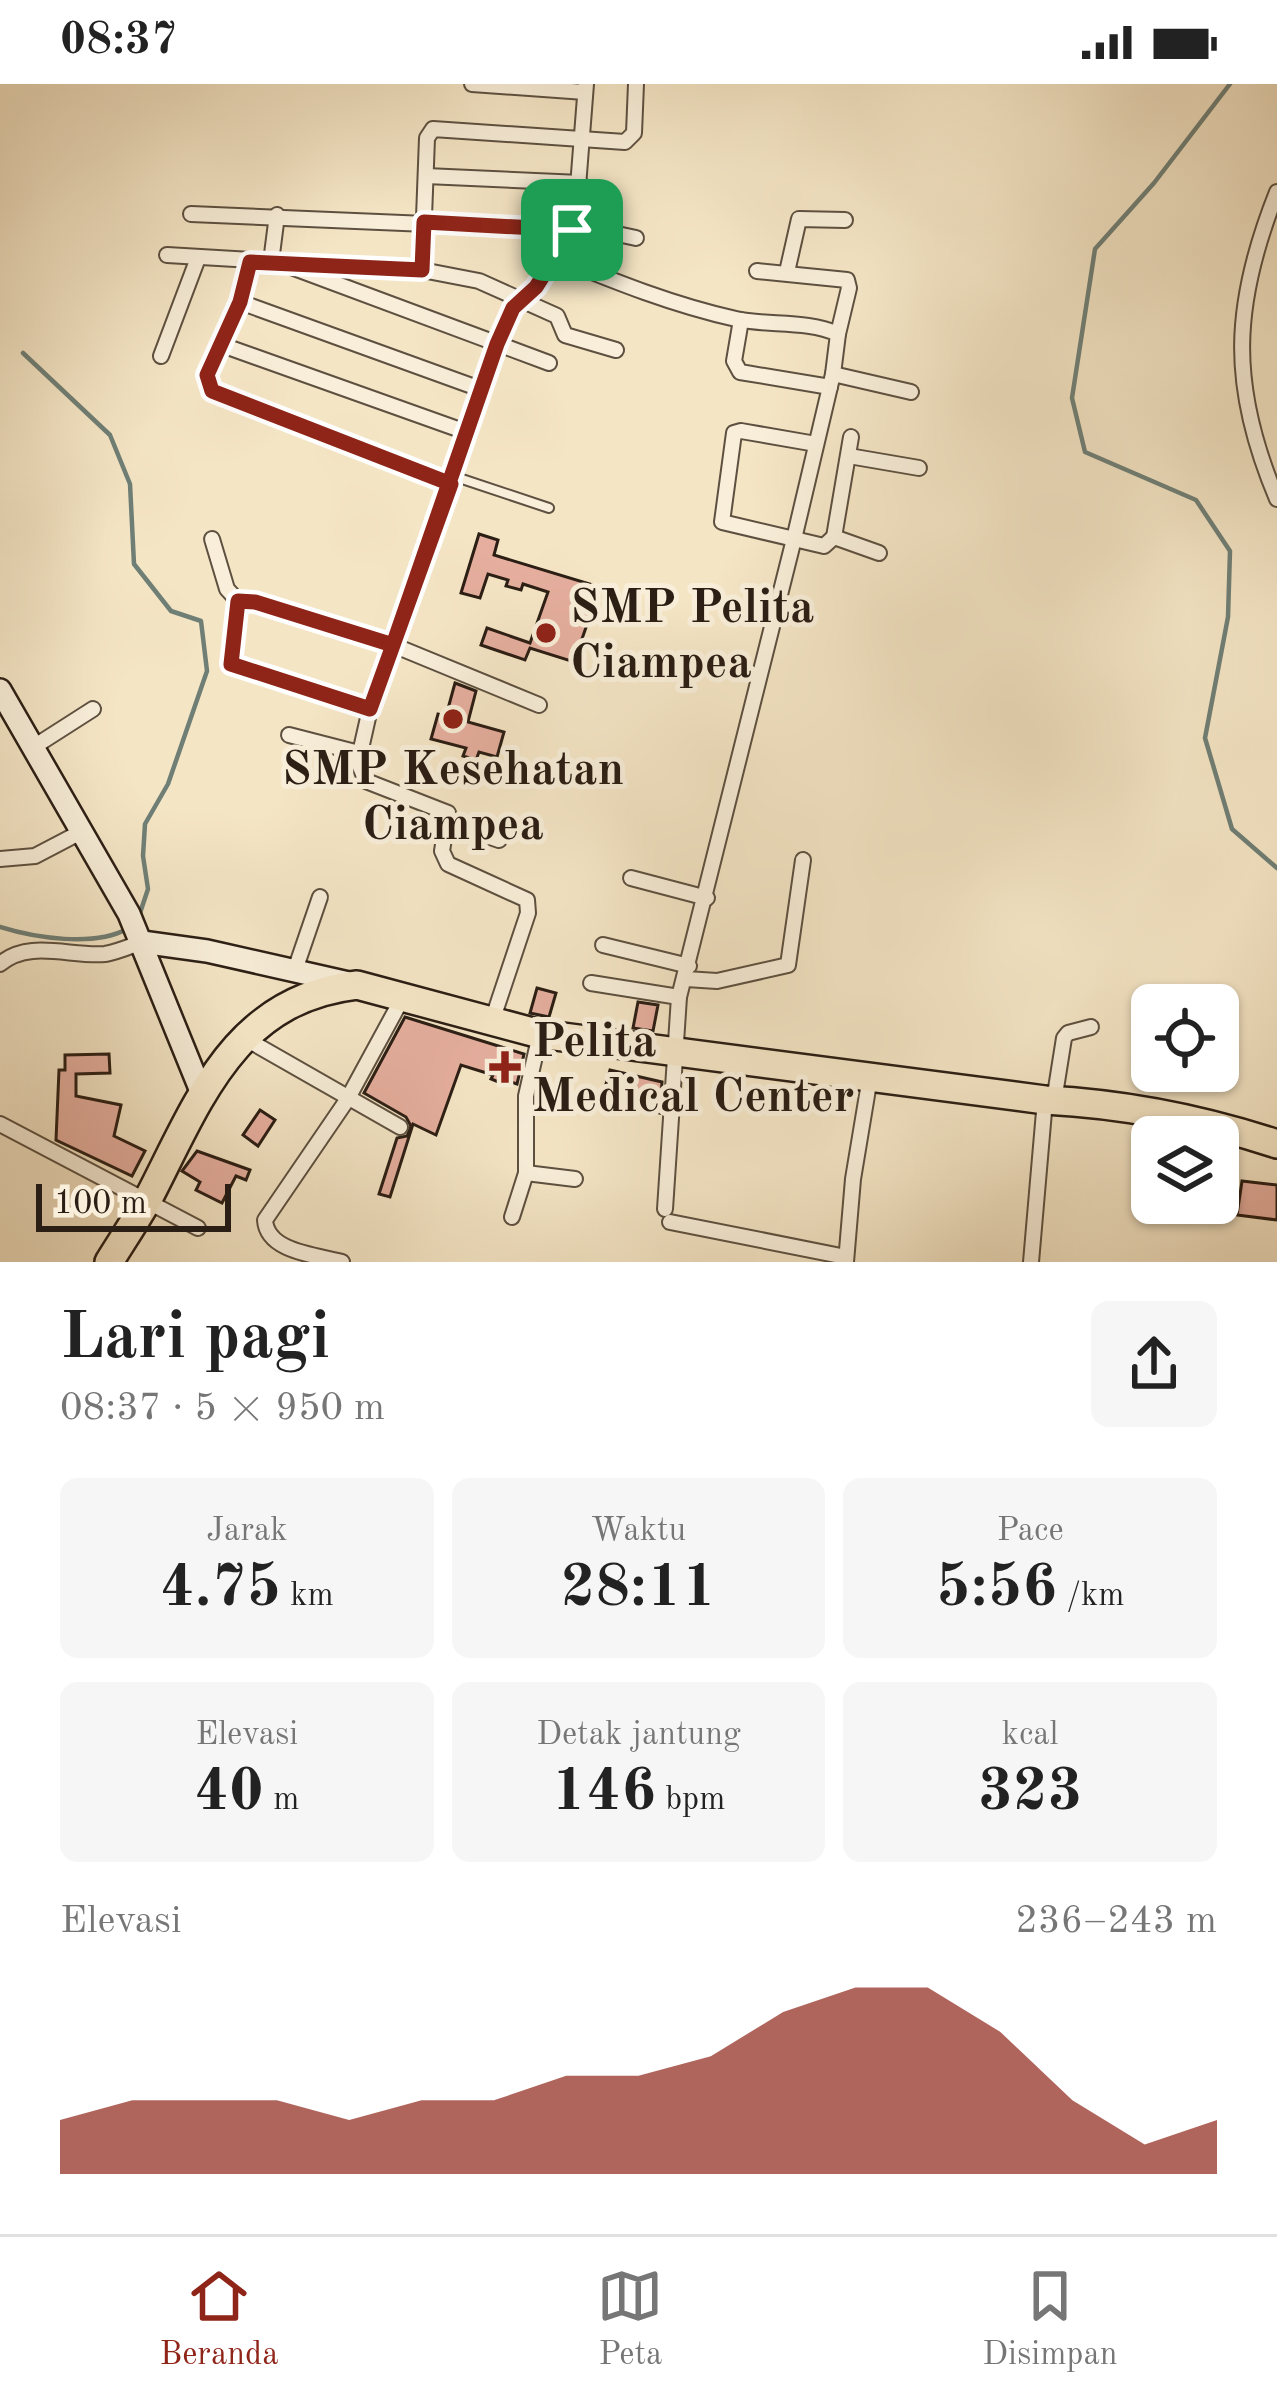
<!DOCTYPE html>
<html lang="id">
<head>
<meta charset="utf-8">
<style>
  :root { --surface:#fff; --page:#f6f6f6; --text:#222; --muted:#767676; --line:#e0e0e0; --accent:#8f2418 }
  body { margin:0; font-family:"Old Standard TT",serif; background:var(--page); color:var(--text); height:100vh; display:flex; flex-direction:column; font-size:45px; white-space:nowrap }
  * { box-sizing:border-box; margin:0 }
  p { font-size:39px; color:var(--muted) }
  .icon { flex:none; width:66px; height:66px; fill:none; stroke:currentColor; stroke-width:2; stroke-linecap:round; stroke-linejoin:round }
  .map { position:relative; height:1178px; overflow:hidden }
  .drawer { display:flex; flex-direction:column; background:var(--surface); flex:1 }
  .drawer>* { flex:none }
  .buttons { position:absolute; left:1131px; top:900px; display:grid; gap:24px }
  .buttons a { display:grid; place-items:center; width:108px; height:108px; border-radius:18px; background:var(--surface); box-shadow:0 3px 9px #0004; font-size:60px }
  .scale { position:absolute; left:36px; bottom:30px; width:195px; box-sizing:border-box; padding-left:12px; border:6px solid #2b1e14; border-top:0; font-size:33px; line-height:42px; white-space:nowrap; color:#2b1e14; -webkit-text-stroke:9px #f8eed9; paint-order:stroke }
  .pin { position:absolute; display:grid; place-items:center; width:102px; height:102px; color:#fff; margin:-51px; border-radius:24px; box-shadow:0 6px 18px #0006 }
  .round { display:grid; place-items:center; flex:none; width:126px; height:126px; border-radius:18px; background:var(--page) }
  .overview { display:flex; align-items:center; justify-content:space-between; height:204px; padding:0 60px }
  h1 { font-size:66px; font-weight:700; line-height:90px }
  .metrics { display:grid; grid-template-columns:repeat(3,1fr); gap:18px; height:204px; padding:12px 60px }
  .metrics div { display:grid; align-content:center; border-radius:18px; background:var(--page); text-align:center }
  .metrics b { font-size:60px; font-weight:700 }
  .metrics small { font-size:33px; font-weight:400 }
  .metrics p { font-size:33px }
  .chart { height:336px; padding:24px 60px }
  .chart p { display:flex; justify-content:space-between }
  .chart svg { width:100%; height:216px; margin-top:12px; fill:var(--accent); opacity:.7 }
  .status { display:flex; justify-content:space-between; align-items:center; height:84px; padding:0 60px; background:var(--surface); direction:ltr }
  .status svg { height:33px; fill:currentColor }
  .dock { display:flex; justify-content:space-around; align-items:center; height:168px; border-top:3px solid var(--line); background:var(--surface); font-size:33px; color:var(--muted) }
  .dock a { display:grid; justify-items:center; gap:6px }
  .dock .selected { color:var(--accent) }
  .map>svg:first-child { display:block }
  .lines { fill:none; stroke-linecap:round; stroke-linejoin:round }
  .stream { stroke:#6f7f76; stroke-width:4.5 }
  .building { fill:#e5ae9e; stroke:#2b1e14; stroke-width:3 }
  .lane-casing { stroke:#5d5040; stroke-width:12 }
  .street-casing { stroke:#5d5040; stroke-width:18 }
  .secondary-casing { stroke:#2b1e14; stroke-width:26 }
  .highway-casing { stroke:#2b1e14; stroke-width:32 }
  .lane { stroke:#f8eed9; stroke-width:8 }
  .street { stroke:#f8eed9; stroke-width:14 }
  .secondary { stroke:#f8eed9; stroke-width:21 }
  .highway { stroke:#f4e5c5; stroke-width:27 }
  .route-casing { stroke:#fff; stroke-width:24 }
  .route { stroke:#8f2418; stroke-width:15 }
  .poi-dot { fill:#8f2418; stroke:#f8eed9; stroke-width:4.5 }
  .labels { text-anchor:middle; stroke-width:10; stroke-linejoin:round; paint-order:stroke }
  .poi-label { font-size:48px; font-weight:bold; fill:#2b1e14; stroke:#f8eed9; text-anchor:start }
</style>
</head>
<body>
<div class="status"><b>08:37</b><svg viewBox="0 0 49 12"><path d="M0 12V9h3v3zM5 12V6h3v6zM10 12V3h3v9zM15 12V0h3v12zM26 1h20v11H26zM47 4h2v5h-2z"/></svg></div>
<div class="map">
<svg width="1277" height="1178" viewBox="0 0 1277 1178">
  <rect width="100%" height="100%" fill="#f4e5c5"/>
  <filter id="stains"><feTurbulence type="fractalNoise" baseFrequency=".00167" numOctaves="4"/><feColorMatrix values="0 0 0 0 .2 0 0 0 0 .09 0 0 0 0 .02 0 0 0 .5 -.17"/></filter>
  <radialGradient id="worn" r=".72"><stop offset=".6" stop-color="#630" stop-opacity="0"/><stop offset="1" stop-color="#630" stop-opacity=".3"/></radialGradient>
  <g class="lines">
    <g class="stream">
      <polyline points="1230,0 1154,99 1095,165 1072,314 1085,368 1196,416 1230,467 1228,533 1205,654 1232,745 1277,784"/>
      <polyline points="23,269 110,351 130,400 134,480 171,527 201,537 207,587 168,700 145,740 143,772 148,805 139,832"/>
      <path d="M 0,843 C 35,854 94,863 127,845"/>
    </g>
  </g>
  <g class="building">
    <polygon points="479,450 498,456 494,471 593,501 587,524 592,526 574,578 530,564 525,576 481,561 487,544 530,559 548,508 523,500 521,506 506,502 508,496 488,490 480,514 461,509"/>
    <polygon points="455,599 476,607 468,638 504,648 497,673 479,668 476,676 463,672 466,664 431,655 438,630 446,632"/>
    <polygon points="537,904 556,909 549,933 530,929"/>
    <polygon points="638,918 658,921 653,947 633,944"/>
    <polygon points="405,933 524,970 517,1000 508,997 506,1001 491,995 493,991 461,981 436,1051 413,1040 390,1113 379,1110 397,1054 407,1052 411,1042 406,1033 364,1009"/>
    <polygon points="109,970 110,989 76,990 76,1012 121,1021 114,1052 145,1067 132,1092 56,1056 59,986 65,986 65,971"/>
    <polygon points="610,986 662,998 660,1029 602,1014"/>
    <polygon points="260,1026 275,1036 258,1062 243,1051"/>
    <polygon points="197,1067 250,1086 246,1096 236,1092 222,1119 196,1106 200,1098 182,1087"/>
    <polygon points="1242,1097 1277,1101 1277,1136 1237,1131"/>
  </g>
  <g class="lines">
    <g class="lane-casing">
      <polyline id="lane" points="453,392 549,424"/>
    </g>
    <g class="street-casing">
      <g id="street">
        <polyline points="472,0 585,8"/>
        <polyline points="426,92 580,99"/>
        <path d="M 1277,108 C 1232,221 1229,302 1277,415"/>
        <polyline points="191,130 572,146"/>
        <polyline points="575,141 636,154"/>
        <polyline points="167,171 422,186 479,197 557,232 565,251 616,266"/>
        <path d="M 557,174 C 616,198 673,221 736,235 C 769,242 807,236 838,250 L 833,290 L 794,455 L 679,913 L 665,1125"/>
        <polyline points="250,178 240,218 207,291 212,307 451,400"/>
        <polyline points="271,178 277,131"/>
        <polyline points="294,184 549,279"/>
        <polyline points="422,186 427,54 433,45 625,58 634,49 636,0"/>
        <polyline points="757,187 847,196 849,204 838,250"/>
        <polyline points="787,188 799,135 845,136"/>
        <polyline points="240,218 483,306"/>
        <polyline points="741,236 734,277 740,288 830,303"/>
        <polyline points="222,261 469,349"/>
        <polyline points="161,272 198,174"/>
        <polyline points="833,290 911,308"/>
        <polyline points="816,360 741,347 734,349 722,438 824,462 834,453 879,469"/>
        <polyline points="849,372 919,384"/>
        <polyline points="834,453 851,353"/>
        <polyline points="212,455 227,505 238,517"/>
        <polyline points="370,625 231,580 238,517 255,518 393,561 539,621"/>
        <polyline points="289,651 359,669"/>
        <polyline points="32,664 93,625"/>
        <polyline points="449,739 499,756"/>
        <polyline points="0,775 35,772 79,749"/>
        <polyline points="631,794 707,814"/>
        <polyline points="603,861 689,882"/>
        <path d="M 0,880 C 29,855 70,873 105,870 C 117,868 131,862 142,858"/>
        <polyline points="295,886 320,813"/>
        <polyline points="686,895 717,897 788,881 803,776"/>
        <polyline points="591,899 679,913"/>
        <polyline points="491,940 528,829 527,816 448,780 442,767 448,729 366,697 358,678 370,625 497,260 513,224 536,203 575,141 586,0"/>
        <polyline points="246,955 400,1043"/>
        <polyline points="1054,1017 1064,954 1068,949 1091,943"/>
        <polyline points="0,1040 198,1144"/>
        <polyline points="526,1089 575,1095"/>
        <polyline points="512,1133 526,1089 526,1012 540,950"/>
        <polyline points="670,1138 846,1173"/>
        <path d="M 342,1178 C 316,1171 267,1168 265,1136 L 347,1016 L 403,913"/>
        <polyline points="846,1178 853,1095 870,993"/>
        <polyline points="1031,1178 1045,1016"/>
      </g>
    </g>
    <g class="secondary-casing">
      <g id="secondary">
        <polyline points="0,606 129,830 201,1007"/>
        <polyline points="142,858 207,867 353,900"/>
      </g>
    </g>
    <g class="highway-casing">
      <path id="highway" d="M 109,1178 C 122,1157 136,1136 148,1115 C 198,1019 233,915 357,901 L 540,950 L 1045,1016 C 1126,1020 1201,1035 1277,1060"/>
    </g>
    <use href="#lane" class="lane"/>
    <use href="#street" class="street"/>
    <use href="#secondary" class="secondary"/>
    <use href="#highway" class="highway"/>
  </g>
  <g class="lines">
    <g class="route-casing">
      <polyline id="route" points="572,146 536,203 513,224 497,260 393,561 255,518 238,517 231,580 370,625 451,400 212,307 207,291 240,218 250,178 422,186 424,138 572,146"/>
    </g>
    <use href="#route" class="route"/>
  </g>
  <g class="poi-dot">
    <circle cx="546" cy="549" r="12"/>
    <circle cx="453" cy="635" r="12"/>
    <path d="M499 965h12v12h12v12h-12v12h-12v-12h-12v-12h12z"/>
  </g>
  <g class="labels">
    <g class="poi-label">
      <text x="570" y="538">SMP Pelita<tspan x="570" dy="55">Ciampea</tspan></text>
      <text x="453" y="700" text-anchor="middle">SMP Kesehatan<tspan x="453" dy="55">Ciampea</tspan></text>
      <text x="532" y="972">Pelita<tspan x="532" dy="55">Medical Center</tspan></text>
    </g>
  </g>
  <rect width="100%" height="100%" filter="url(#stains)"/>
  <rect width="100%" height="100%" fill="url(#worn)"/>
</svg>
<div class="buttons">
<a><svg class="icon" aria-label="locate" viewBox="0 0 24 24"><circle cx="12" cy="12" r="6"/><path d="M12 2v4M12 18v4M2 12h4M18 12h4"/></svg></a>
<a><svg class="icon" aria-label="layers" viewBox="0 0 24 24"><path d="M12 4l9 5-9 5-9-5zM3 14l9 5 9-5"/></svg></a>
</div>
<div class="scale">100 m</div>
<div class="pin" style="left:572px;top:146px;background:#1e9e55"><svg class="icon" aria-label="arrive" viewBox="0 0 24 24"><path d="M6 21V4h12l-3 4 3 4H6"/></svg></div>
</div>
<section class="drawer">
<div class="overview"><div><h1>Lari pagi</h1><p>08:37 · 5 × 950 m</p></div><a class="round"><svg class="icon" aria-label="share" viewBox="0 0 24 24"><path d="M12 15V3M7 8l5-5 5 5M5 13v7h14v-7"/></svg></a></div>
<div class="metrics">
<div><p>Jarak</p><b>4.75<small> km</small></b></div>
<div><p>Waktu</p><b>28:11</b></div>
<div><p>Pace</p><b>5:56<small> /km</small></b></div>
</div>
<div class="metrics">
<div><p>Elevasi</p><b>40<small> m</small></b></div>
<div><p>Detak jantung</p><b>146<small> bpm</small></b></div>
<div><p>kcal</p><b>323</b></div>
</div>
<div class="chart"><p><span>Elevasi</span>236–243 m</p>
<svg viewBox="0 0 160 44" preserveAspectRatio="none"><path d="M0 44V33L10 29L20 29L30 29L40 33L50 29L60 29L70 24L80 24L90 20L100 11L110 6L120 6L130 15L140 29L150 38L160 33V44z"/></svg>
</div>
</section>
<nav class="dock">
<a class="selected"><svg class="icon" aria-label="home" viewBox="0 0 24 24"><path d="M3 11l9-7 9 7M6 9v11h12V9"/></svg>Beranda</a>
<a><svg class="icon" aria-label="map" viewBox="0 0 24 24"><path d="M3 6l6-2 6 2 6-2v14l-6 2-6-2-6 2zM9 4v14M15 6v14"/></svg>Peta</a>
<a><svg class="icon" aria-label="saved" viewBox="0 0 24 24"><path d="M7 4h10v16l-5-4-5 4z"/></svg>Disimpan</a>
</nav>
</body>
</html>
